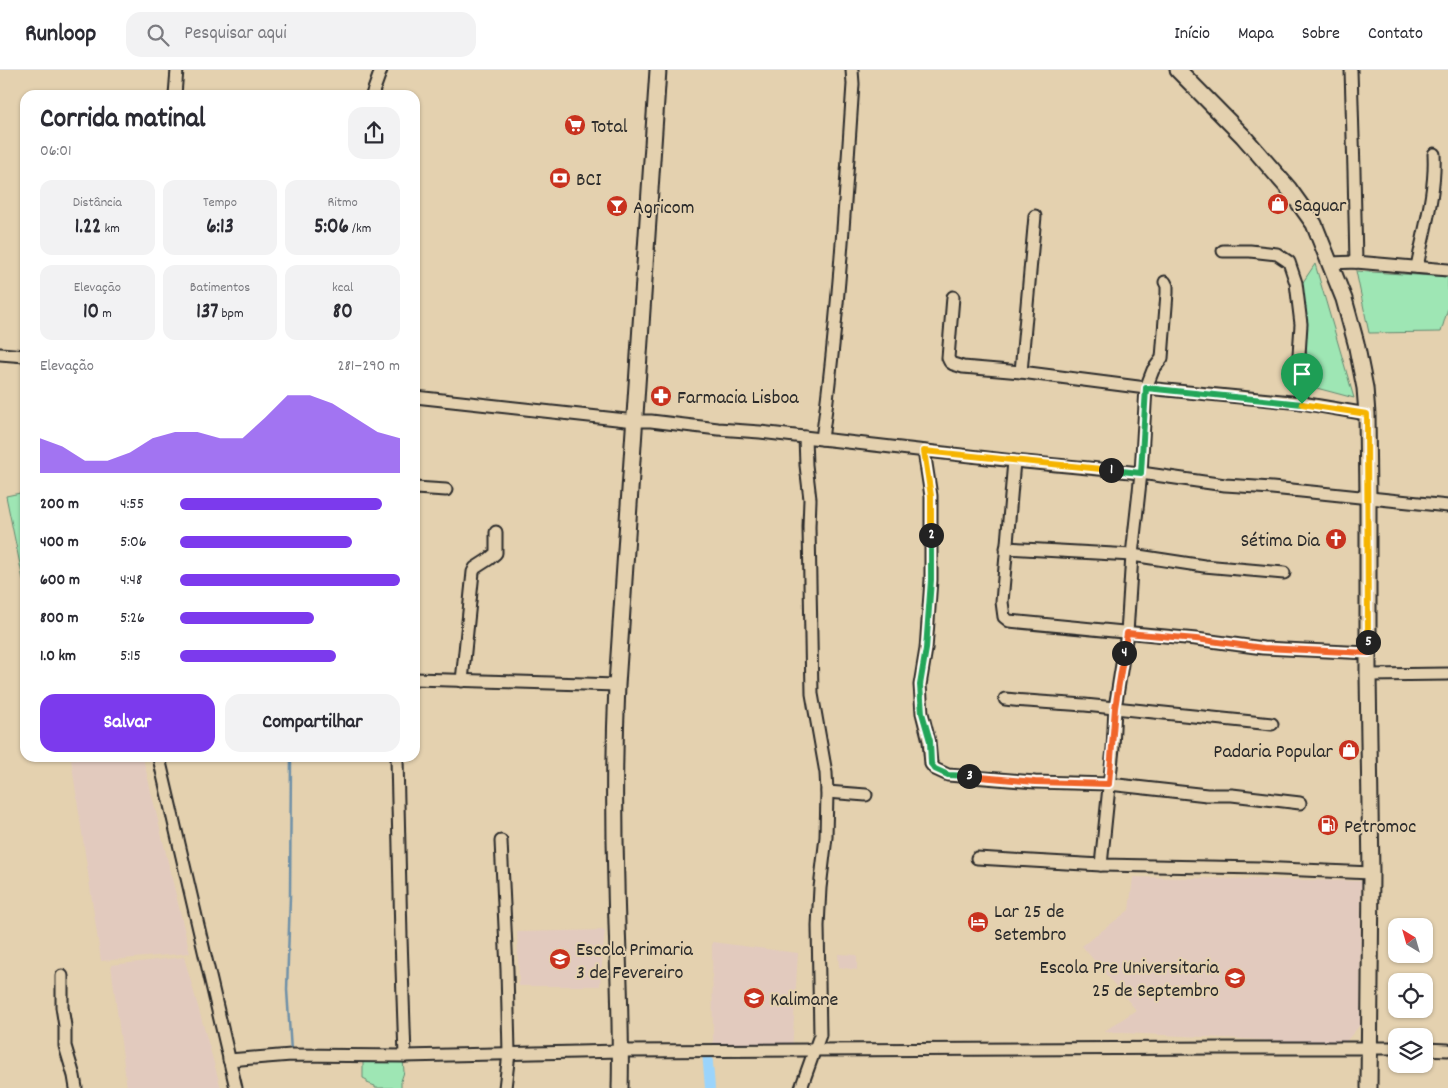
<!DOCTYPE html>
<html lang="pt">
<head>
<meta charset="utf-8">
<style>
  :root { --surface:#fff; --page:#f2f2f3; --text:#2b2b33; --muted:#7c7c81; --line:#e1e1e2; --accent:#7c3aed }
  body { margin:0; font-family:Dekko,sans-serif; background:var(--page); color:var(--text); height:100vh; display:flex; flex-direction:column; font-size:19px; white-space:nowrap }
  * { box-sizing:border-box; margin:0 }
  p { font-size:16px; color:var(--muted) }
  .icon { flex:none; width:28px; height:28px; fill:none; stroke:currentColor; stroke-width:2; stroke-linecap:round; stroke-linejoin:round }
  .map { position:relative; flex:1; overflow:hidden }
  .panel { position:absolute; left:20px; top:20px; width:400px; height:672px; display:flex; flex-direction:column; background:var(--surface); border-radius:15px; box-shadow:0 1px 4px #0004 }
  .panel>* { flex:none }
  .needle { width:32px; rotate:323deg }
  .buttons { position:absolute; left:1388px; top:848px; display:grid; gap:10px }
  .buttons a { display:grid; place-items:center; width:45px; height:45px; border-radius:10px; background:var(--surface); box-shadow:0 1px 4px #0004; font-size:25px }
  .pin { position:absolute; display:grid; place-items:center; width:42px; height:42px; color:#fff; margin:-51px -21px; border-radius:50% 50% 50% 0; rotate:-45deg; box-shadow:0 0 5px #0007 }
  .pin .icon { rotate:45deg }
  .km { position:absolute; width:25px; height:25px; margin:-12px; border-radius:50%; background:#222; color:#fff; font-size:14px; line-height:25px; text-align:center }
  .round { display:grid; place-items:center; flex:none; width:52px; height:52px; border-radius:15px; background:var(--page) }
  .headline { display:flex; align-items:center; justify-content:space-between; height:85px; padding:0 20px }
  h1 { font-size:28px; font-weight:800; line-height:38px }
  .figures { display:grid; grid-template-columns:repeat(3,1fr); gap:8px; height:85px; padding:5px 20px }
  .figures div { display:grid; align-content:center; border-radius:12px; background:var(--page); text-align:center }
  .figures b { font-size:21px; font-weight:800 }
  .figures small { font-size:14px; font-weight:400 }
  .figures p { font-size:14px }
  .chart { height:140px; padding:10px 20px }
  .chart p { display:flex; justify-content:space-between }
  .chart svg { width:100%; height:90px; margin-top:5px; fill:var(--accent); opacity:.7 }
  .button { display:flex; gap:10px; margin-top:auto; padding:10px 20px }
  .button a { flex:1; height:58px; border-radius:15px; background:var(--accent); color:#fff; font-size:20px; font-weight:800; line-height:58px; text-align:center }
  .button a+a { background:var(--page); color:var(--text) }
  ul { padding:0 20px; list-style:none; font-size:16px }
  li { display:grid; grid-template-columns:80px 60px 1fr; align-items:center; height:38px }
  li i { height:12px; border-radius:6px; background:var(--accent) }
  header { display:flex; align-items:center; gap:30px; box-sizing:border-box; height:70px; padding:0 25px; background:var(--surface); border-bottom:1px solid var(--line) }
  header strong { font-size:24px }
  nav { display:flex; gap:28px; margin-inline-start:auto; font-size:18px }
  .search { width:350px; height:45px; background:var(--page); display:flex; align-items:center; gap:12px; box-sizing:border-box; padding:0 18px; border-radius:15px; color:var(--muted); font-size:19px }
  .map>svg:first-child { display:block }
  .built { fill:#e2cabe }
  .green { fill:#9ee6b4; stroke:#648870 }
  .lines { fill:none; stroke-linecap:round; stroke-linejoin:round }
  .stream { stroke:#6e90a8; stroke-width:2.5 }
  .canal { stroke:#9bd4fb; stroke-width:10 }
  .minor-casing { stroke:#2b2b2b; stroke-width:15 }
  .major-casing { stroke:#2b2b2b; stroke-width:19 }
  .minor { stroke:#e4d1af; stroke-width:11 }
  .major { stroke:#e4d1af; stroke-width:15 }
  .split-1-casing { stroke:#fff; stroke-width:10 }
  .split-2-casing { stroke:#fff; stroke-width:10 }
  .split-3-casing { stroke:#fff; stroke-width:10 }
  .split-4-casing { stroke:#fff; stroke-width:10 }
  .split-5-casing { stroke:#fff; stroke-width:10 }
  .split-6-casing { stroke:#fff; stroke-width:10 }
  .split-1 { stroke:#22a559; stroke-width:6 }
  .split-2 { stroke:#f5b400; stroke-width:6 }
  .split-3 { stroke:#22a559; stroke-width:6 }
  .split-4 { stroke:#f0652b; stroke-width:6 }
  .split-5 { stroke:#f0652b; stroke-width:6 }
  .split-6 { stroke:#f5b400; stroke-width:6 }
  .labels { text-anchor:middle; stroke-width:4; stroke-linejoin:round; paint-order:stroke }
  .poi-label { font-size:20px; fill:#2b2b2b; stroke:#e4d1af; text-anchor:start }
</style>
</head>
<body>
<header>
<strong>Runloop</strong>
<div class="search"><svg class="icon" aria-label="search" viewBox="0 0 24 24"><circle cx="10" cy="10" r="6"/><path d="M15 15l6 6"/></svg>Pesquisar aqui</div>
<nav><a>Início</a><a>Mapa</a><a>Sobre</a><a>Contato</a></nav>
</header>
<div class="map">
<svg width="1448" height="1018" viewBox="0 0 1448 1018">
  <rect width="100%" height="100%" fill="#e4d1af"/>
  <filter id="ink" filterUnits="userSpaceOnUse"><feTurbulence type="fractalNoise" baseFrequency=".02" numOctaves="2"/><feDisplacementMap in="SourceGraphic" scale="10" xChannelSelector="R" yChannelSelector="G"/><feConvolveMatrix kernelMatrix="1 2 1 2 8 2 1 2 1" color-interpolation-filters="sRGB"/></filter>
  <g filter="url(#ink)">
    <g class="built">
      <polygon points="78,688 143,688 190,883 101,891 71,689"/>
      <polygon points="1133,807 1361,811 1360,955 1344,974 1103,962 1136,940 1082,876 1129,840"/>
      <polygon points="605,860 600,916 519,916 517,862"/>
      <polygon points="712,872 798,883 792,981 713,973"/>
      <polygon points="838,884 857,885 857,900 839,897"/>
      <polygon points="184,887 221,1018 127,1018 111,895"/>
    </g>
    <g class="green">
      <polygon points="1315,194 1354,328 1309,316 1301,215"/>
      <polygon points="1356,201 1448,207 1448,238 1441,262 1369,263"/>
      <polygon points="25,422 25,519 6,426"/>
      <polygon points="403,989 404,1002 401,1011 401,1018 375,1018 375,1016 367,1013 367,1010 363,1008 363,992"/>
    </g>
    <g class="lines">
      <polyline class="stream" points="291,981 287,920 290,826 291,688"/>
      <polyline class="canal" points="707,981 710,1018"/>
      <g class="minor-casing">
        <g id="minor">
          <polyline points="1351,0 1354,101 1356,192"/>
          <polyline points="175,25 177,0"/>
          <polyline points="372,25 381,0"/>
          <polyline points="1223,181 1250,181 1277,184 1289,192 1296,213 1301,254 1299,285 1302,333"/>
          <polyline points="1330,193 1356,192 1448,200"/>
          <path d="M 1417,197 C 1424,160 1436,122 1434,84"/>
          <polyline points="1165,212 1167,216 1167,223 1162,288 1153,300 1146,318 1141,403 1132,485 1127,563 1115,638 1113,678 1101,795 1261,798 1371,803"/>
          <polyline points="953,227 948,288 950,292 953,294 963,297 1021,302 1146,318 1302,333 1367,344"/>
          <polyline points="0,284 25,286"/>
          <polyline points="1021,302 1035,146"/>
          <polyline points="415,327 635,351 651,351 718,359 760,362 1014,391 1141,403 1225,415 1272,418 1448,436"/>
          <path d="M 822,369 C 838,252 845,133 853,14 L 852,0"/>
          <polyline points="924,381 931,426 931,510 926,579 920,615 922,643 929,671 931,694 935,699 948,705 1035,712 1109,714 1207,725 1232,725 1300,733"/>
          <polyline points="1014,391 1002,532 1004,547 1009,551 1196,569 1263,578 1368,583"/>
          <polyline points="415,418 446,420"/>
          <polyline points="1006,478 1132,485 1204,496 1284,503"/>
          <polyline points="1368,605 1448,604"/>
          <polyline points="415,609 617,615"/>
          <polyline points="462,611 473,502 475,498 489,489 496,483 496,462"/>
          <path d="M 1005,629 C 1031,632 1058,633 1085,635 C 1147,641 1210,648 1272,654"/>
          <polyline points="159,688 236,1018"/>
          <polyline points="397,688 401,868 405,986"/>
          <polyline points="827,722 866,725"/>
          <polyline points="501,771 507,900 509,983 505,1018"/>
          <polyline points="977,788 1101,795"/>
          <polyline points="62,906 62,937 65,956 65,976 74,1006 76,1018"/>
          <polyline points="1424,979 1448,980"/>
          <polyline points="229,990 291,985 405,986 621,981 1222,978 1396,978"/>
          <polyline points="801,1018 820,965 818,856 820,818 826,767 827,722 826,703 812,624 809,457 810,429 806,395 805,367"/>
        </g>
      </g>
      <g class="major-casing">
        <g id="major">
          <polyline points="1178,0 1243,66 1289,119 1314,154 1344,229 1356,273 1365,318 1367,344 1368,428 1368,605 1371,803 1369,1018"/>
          <path d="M 620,1018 C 622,950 617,881 616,813 C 614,747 614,681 617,615 L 658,0"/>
        </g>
      </g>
      <use href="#minor" class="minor"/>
      <use href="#major" class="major"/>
    </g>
  </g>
  <g class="lines" filter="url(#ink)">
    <g class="split-1-casing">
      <polyline id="split-1" points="1111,400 1141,403 1146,318 1302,334"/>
    </g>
    <g class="split-2-casing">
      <polyline id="split-2" points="931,465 931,426 924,381 1111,400"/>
    </g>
    <g class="split-3-casing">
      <polyline id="split-3" points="931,465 931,510 926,579 920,615 922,643 930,671 931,694 935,699 948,705 969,706"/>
    </g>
    <g class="split-4-casing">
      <polyline id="split-4" points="969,706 1035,712 1109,714 1115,638 1124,583"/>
    </g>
    <g class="split-5-casing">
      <polyline id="split-5" points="1124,583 1127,563 1196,569 1263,578 1368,583 1368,572"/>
    </g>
    <g class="split-6-casing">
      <polyline id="split-6" points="1302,334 1367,344 1368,572"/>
    </g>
    <use href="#split-1" class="split-1"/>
    <use href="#split-2" class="split-2"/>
    <use href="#split-3" class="split-3"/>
    <use href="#split-4" class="split-4"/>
    <use href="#split-5" class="split-5"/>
    <use href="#split-6" class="split-6"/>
  </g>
  <defs>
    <g id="supermarket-disc" transform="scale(1.125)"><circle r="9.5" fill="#c8321e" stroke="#e4d1af"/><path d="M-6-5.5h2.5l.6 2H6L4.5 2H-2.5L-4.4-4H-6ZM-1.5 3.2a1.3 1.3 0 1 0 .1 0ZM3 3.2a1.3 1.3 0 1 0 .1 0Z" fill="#fff"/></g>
    <g id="bank-disc" transform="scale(1.125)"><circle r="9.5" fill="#c8321e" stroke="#e4d1af"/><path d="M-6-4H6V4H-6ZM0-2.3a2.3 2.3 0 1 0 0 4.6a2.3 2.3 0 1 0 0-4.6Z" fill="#fff"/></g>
    <g id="shop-disc" transform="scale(1.125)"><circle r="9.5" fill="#c8321e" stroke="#e4d1af"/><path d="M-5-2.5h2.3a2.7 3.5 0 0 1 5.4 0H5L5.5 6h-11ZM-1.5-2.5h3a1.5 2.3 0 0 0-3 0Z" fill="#fff"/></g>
    <g id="bar-disc" transform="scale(1.125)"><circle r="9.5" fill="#c8321e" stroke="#e4d1af"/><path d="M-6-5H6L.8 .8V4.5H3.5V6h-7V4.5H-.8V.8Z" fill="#fff"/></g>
    <g id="pharmacy-disc" transform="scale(1.125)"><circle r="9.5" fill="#c8321e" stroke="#e4d1af"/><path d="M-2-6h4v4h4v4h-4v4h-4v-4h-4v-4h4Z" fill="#fff"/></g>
    <g id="church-disc" transform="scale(1.125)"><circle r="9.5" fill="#c8321e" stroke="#e4d1af"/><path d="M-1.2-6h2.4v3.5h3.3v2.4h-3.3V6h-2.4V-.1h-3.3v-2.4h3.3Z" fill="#fff"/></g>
    <g id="fuel-disc" transform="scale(1.125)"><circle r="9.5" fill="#c8321e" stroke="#e4d1af"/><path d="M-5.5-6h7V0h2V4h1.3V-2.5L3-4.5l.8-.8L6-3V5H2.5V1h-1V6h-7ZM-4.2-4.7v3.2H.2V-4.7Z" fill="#fff"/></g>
    <g id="hotel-disc" transform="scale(1.125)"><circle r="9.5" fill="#c8321e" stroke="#e4d1af"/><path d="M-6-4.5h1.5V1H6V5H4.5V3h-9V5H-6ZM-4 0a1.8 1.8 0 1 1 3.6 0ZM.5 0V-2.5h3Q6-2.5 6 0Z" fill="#fff"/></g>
    <g id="school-disc" transform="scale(1.125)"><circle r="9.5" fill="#c8321e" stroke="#e4d1af"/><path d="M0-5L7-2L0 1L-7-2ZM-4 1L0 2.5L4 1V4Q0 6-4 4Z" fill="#fff"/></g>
  </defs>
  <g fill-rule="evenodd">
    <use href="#supermarket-disc" x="575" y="55"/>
    <use href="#bank-disc" x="560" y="108"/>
    <use href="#shop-disc" x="1278" y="134"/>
    <use href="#bar-disc" x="617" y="136"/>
    <use href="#pharmacy-disc" x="661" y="326"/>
    <use href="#church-disc" x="1336" y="469"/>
    <use href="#shop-disc" x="1349" y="680"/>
    <use href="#fuel-disc" x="1328" y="755"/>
    <use href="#hotel-disc" x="978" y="852"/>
    <use href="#school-disc" x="560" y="889"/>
    <use href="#school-disc" x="1235" y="908"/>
    <use href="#school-disc" x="754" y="928"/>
  </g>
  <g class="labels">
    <g class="poi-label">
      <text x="591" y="62">Total</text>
      <text x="576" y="115">BCI</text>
      <text x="1294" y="141">Saguar</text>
      <text x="633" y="143">Agricom</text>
      <text x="677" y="333">Farmacia Lisboa</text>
      <text x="1320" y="476" text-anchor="end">Sétima Dia</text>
      <text x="1333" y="687" text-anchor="end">Padaria Popular</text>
      <text x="1344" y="762">Petromoc</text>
      <text x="994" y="847">Lar 25 de<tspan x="994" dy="23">Setembro</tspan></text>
      <text x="576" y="885">Escola Primaria<tspan x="576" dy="23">3 de Fevereiro</tspan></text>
      <text x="1219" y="903" text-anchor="end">Escola Pre Universitaria<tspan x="1219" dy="23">25 de Septembro</tspan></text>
      <text x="770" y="935">Kalimane</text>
    </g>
  </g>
</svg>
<div class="buttons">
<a><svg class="needle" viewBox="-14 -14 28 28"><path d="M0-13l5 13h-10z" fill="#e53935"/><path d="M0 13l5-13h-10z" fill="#7c7c81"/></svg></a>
<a><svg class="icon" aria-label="locate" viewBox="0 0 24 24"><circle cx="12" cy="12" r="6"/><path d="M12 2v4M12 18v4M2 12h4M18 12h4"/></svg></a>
<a><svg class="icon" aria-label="layers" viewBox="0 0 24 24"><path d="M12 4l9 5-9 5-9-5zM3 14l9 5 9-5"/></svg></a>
</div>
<div class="pin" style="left:1302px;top:334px;background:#1e9e55"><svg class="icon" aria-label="arrive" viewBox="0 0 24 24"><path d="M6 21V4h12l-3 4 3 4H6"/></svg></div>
<b class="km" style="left:1111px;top:400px">1</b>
<b class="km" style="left:931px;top:465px">2</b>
<b class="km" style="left:969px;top:706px">3</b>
<b class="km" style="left:1124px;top:583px">4</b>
<b class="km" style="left:1368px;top:572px">5</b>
<section class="panel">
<div class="headline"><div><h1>Corrida matinal</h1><p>06:01</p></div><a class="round"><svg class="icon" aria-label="share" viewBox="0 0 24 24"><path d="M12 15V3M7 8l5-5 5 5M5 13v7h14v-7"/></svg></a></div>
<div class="figures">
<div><p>Distância</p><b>1.22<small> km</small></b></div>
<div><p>Tempo</p><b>6:13</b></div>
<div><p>Ritmo</p><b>5:06<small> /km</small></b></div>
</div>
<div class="figures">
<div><p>Elevação</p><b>10<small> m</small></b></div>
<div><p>Batimentos</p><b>137<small> bpm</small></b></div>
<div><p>kcal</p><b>80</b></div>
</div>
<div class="chart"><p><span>Elevação</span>281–290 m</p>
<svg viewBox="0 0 160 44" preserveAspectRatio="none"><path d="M0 44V27L10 31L20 38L30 38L40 34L50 27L60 24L70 24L80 27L90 27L100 17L110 6L120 6L130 10L140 17L150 24L160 27V44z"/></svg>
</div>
<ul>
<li><b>200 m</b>4:55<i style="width:92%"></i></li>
<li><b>400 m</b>5:06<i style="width:78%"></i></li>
<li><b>600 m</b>4:48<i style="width:100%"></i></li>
<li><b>800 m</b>5:26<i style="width:61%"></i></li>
<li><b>1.0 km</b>5:15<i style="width:71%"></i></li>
</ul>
<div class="button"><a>Salvar</a><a>Compartilhar</a></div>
</section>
</div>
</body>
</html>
